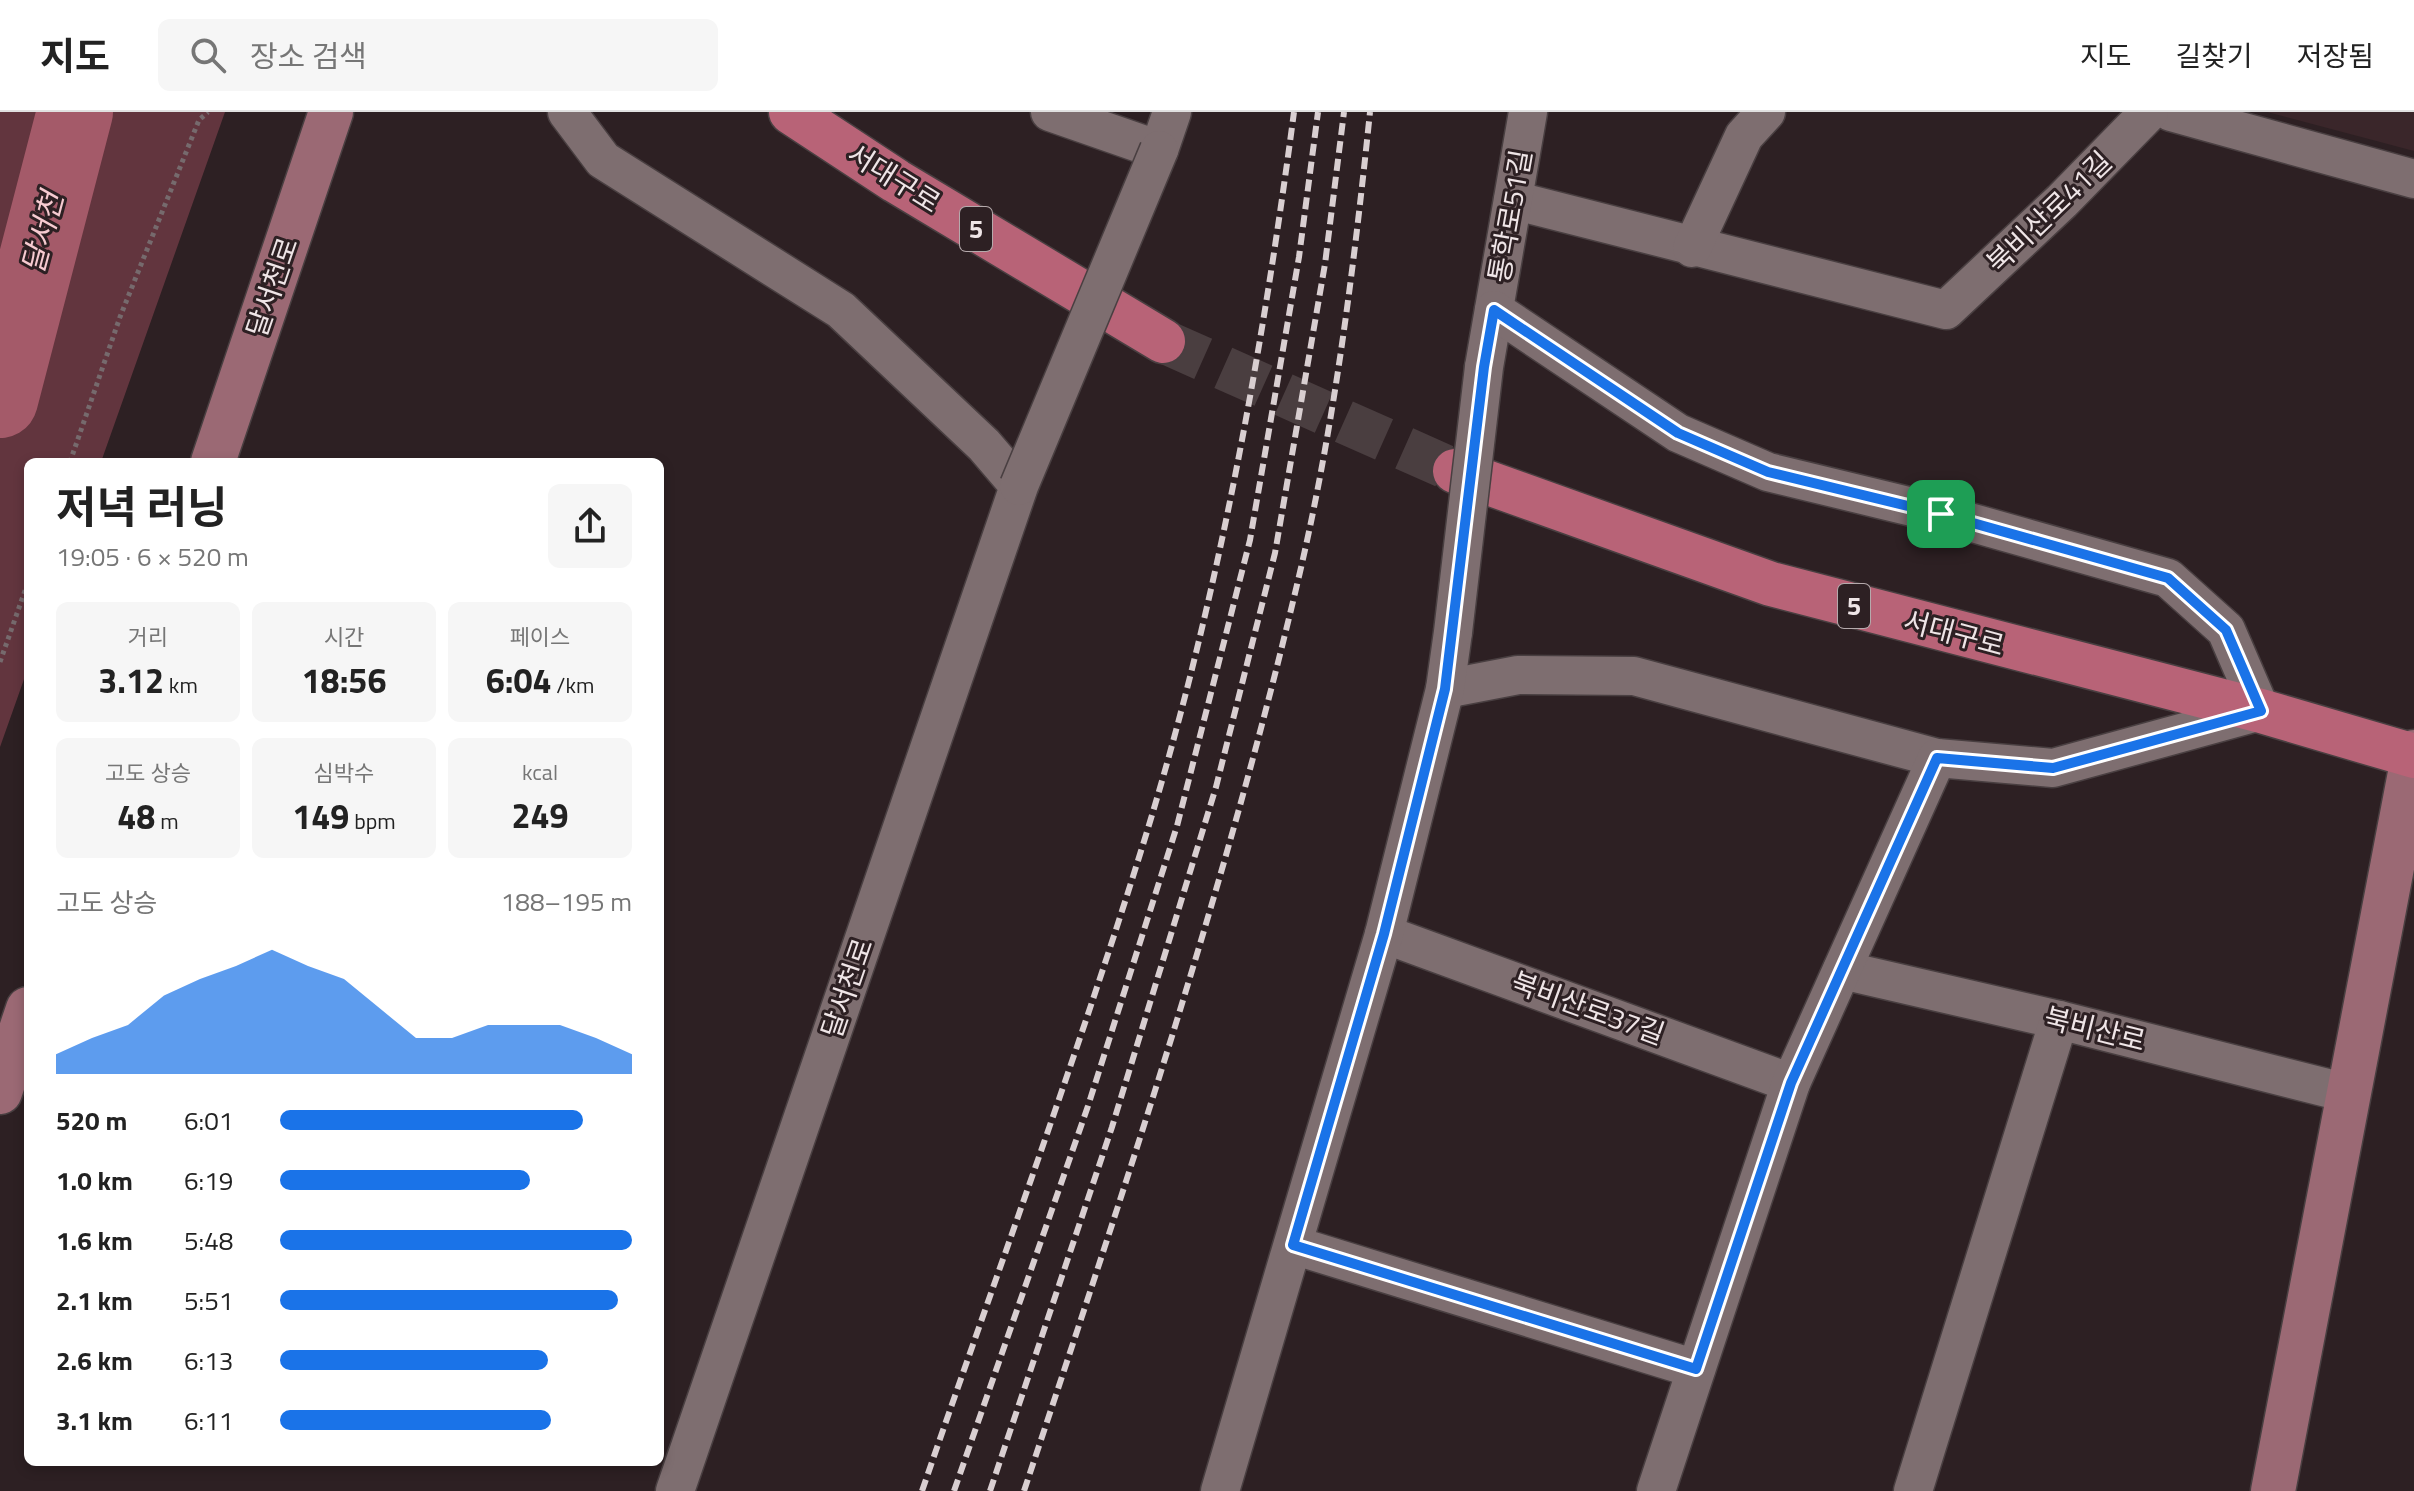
<!DOCTYPE html>
<html lang="ko">
<head>
<meta charset="utf-8">
<style>
  :root { --surface:#fff; --page:#f6f6f6; --text:#222; --muted:#767676; --line:#e0e0e0; --accent:#1a73e8 }
  body { margin:0; font-family:"Titillium Web","Noto Sans KR",sans-serif; background:var(--page); color:var(--text); height:100vh; display:flex; flex-direction:column; font-size:30px; white-space:nowrap }
  * { box-sizing:border-box; margin:0 }
  p { font-size:26px; color:var(--muted) }
  .icon { flex:none; width:44px; height:44px; fill:none; stroke:currentColor; stroke-width:2; stroke-linecap:round; stroke-linejoin:round }
  .map { position:relative; flex:1; overflow:hidden }
  .side { position:absolute; left:24px; top:346px; width:640px; height:1008px; display:flex; flex-direction:column; background:var(--surface); border-radius:12px; box-shadow:0 4px 12px #0003 }
  .side>* { flex:none }
  .pin { position:absolute; display:grid; place-items:center; width:68px; height:68px; color:#fff; margin:-34px; border-radius:16px; box-shadow:0 4px 12px #0006 }
  .round { display:grid; place-items:center; flex:none; width:84px; height:84px; border-radius:12px; background:var(--page) }
  .overview { display:flex; align-items:center; justify-content:space-between; height:136px; padding:0 32px }
  h1 { font-size:44px; font-weight:700; line-height:60px }
  .metrics { display:grid; grid-template-columns:repeat(3,1fr); gap:12px; height:136px; padding:8px 32px }
  .metrics div { display:grid; align-content:center; border-radius:12px; background:var(--page); text-align:center }
  .metrics b { font-size:34px; font-weight:700 }
  .metrics small { font-size:22px; font-weight:400 }
  .metrics p { font-size:22px }
  .chart { height:224px; padding:16px 32px }
  .chart p { display:flex; justify-content:space-between }
  .chart svg { width:100%; height:144px; margin-top:8px; fill:var(--accent); opacity:.7 }
  ul { padding:0 32px; list-style:none; font-size:26px }
  li { display:grid; grid-template-columns:128px 96px 1fr; align-items:center; height:60px }
  li i { height:20px; border-radius:10px; background:var(--accent) }
  header { display:flex; align-items:center; gap:48px; box-sizing:border-box; height:112px; padding:0 40px; background:var(--surface); border-bottom:2px solid var(--line) }
  header strong { font-size:38px }
  nav { display:flex; gap:44px; margin-inline-start:auto; font-size:28px }
  .search { width:560px; height:72px; background:var(--page); display:flex; align-items:center; gap:20px; box-sizing:border-box; padding:0 28px; border-radius:12px; color:var(--muted); font-size:30px }
  .map>svg:first-child { display:block }
  .built { fill:#3a262a }
  .park { fill:#62353e }
  .lines { fill:none; stroke-linecap:round; stroke-linejoin:round }
  .river { stroke:#a45a69; stroke-width:76 }
  .primary-tunnel { stroke:#4a3e40; stroke-width:44; stroke-dasharray:44 22; stroke-linecap:butt }
  .minor-casing { stroke:#493f41; stroke-width:41 }
  .secondary-casing { stroke:#493f41; stroke-width:47 }
  .primary-casing { stroke:#493f41; stroke-width:47 }
  .path { stroke:#766a6d; stroke-width:5; stroke-dasharray:4 4; stroke-linecap:butt }
  .minor { stroke:#7e6e70; stroke-width:38 }
  .secondary { stroke:#9b6974; stroke-width:44 }
  .primary { stroke:#b86377; stroke-width:44 }
  .rail { stroke:#d9cfd1; stroke-width:6; stroke-dasharray:12 6; stroke-linecap:butt }
  .minor-bridge-casing { stroke:#493f41; stroke-width:41; stroke-linecap:butt }
  .minor-bridge { stroke:#7e6e70; stroke-width:38 }
  .route-casing { stroke:#fff; stroke-width:16 }
  .route { stroke:#1a73e8; stroke-width:10 }
  .labels { text-anchor:middle; stroke-width:6; stroke-linejoin:round; paint-order:stroke }
  .shield { fill:#2d2023; stroke:#b5aaac; stroke-width:2 }
  .shield-label { font-size:26px; font-weight:bold; fill:#efe5e7 }
  .street-label { font-size:28px; fill:#efe5e7; stroke:#2d2023 }
  .water-label { font-size:30px; font-style:italic; fill:#f7cbd1; stroke:#2d2023 }
</style>
</head>
<body>
<header>
<strong>지도</strong>
<div class="search"><svg class="icon" aria-label="search" viewBox="0 0 24 24"><circle cx="10" cy="10" r="6"/><path d="M15 15l6 6"/></svg>장소 검색</div>
<nav><a>지도</a><a>길찾기</a><a>저장됨</a></nav>
</header>
<div class="map">
<svg width="2414" height="1379" viewBox="0 0 2414 1379">
  <rect width="100%" height="100%" fill="#2d2023"/>
  <polygon class="built" points="2267,0 2414,0 2414,39"/>
  <polygon class="park" points="0,0 225,0 101,350 28,350 28,556 0,635"/>
  <g class="lines">
    <polyline class="river" points="0,288 75,0"/>
    <polyline class="primary-tunnel" points="1163,229 1455,359"/>
    <g class="minor-casing">
      <g id="minor">
        <polyline points="567,0 603,48 841,198 984,333 1019,374 675,1379"/>
        <polyline points="1050,0 1159,38 1172,0"/>
        <polyline points="2171,0 2414,67"/>
        <polyline points="1513,88 1946,198 2062,89 2149,0"/>
        <polyline points="1692,136 1744,24 1766,0"/>
        <polyline points="1484,255 1528,0"/>
        <polyline points="1445,577 1518,563 1634,564 1937,646 2053,656 2261,599 2226,518 2168,466 1941,402 1768,360 1678,321 1494,198"/>
        <polyline points="1384,822 1791,971"/>
        <polyline points="1842,858 2059,908 2347,981"/>
        <polyline points="1293,1133 1696,1257"/>
        <polyline points="1220,1379 1384,822 1445,577 1453,520"/>
        <polyline points="1656,1379 1791,971 1937,646"/>
        <polyline points="1913,1379 2059,908"/>
      </g>
    </g>
    <g class="secondary-casing">
      <g id="secondary">
        <polyline points="213,350 331,0"/>
        <polyline points="0,980 28,897"/>
        <polyline points="2273,1379 2414,640"/>
      </g>
    </g>
    <g class="primary-casing">
      <g id="primary">
        <polyline points="791,0 896,69 1163,229"/>
        <polyline points="1455,359 1771,472 2261,599 2414,644"/>
      </g>
    </g>
    <g class="path">
      <polyline points="70,350 120,205 199,8 208,0"/>
      <polyline points="0,550 28,470"/>
    </g>
    <use href="#minor" class="minor"/>
    <use href="#secondary" class="secondary"/>
    <use href="#primary" class="primary"/>
    <g class="rail">
      <path d="M 922,1379 C 995,1166 1074,954 1141,739 C 1216,499 1261,249 1294,0"/>
      <polyline points="954,1379 1088,994 1177,714 1250,428 1299,145 1318,0"/>
      <polyline points="990,1379 1112,1015 1216,675 1275,441 1325,152 1344,0"/>
      <path d="M 1024,1379 C 1125,1075 1227,772 1300,460 C 1335,309 1354,154 1370,0"/>
    </g>
    <g class="minor-bridge-casing">
      <g id="minor-bridge">
        <polyline points="1019,374 1159,38"/>
        <polyline points="1453,520 1484,255"/>
      </g>
    </g>
    <use href="#minor-bridge" class="minor-bridge"/>
  </g>
  <g class="lines">
    <g class="route-casing">
      <polygon id="route" points="1494,198 1678,321 1768,360 1941,402 2168,466 2226,518 2261,599 2053,656 1937,646 1791,971 1696,1257 1293,1133 1384,822 1445,577 1484,255"/>
    </g>
    <use href="#route" class="route"/>
  </g>
  <g class="labels">
    <g class="shield">
      <rect x="960" y="95" width="32" height="44" rx="6"/>
      <rect x="1838" y="472" width="32" height="44" rx="6"/>
    </g>
    <g class="shield-label">
      <text x="976" y="126">5</text>
      <text x="1854" y="503">5</text>
    </g>
    <g class="street-label">
      <text transform="translate(894 66) rotate(32)" y="10">서대구로</text>
      <text transform="translate(2049 100) rotate(-44)" y="10">북비산로41길</text>
      <text transform="translate(1510 104) rotate(-80)" y="10">통학로51길</text>
      <text transform="translate(272 175) rotate(-71)" y="10">달서천로</text>
      <text transform="translate(1954 521) rotate(15)" y="10">서대구로</text>
      <text transform="translate(847 876) rotate(-71)" y="10">달서천로</text>
      <text transform="translate(1588 896) rotate(20)" y="10">북비산로37길</text>
      <text transform="translate(2095 917) rotate(14)" y="10">북비산로</text>
    </g>
    <g class="water-label">
      <text transform="translate(43 121) rotate(-75)" y="10">달서천</text>
    </g>
  </g>
</svg>
<div class="pin" style="left:1941px;top:402px;background:#1e9e55"><svg class="icon" aria-label="arrive" viewBox="0 0 24 24"><path d="M6 21V4h12l-3 4 3 4H6"/></svg></div>
<section class="side">
<div class="overview"><div><h1>저녁 러닝</h1><p>19:05 · 6 × 520 m</p></div><a class="round"><svg class="icon" aria-label="share" viewBox="0 0 24 24"><path d="M12 15V3M7 8l5-5 5 5M5 13v7h14v-7"/></svg></a></div>
<div class="metrics">
<div><p>거리</p><b>3.12<small> km</small></b></div>
<div><p>시간</p><b>18:56</b></div>
<div><p>페이스</p><b>6:04<small> /km</small></b></div>
</div>
<div class="metrics">
<div><p>고도 상승</p><b>48<small> m</small></b></div>
<div><p>심박수</p><b>149<small> bpm</small></b></div>
<div><p>kcal</p><b>249</b></div>
</div>
<div class="chart"><p><span>고도 상승</span>188–195 m</p>
<svg viewBox="0 0 160 44" preserveAspectRatio="none"><path d="M0 44V38L10 33L20 29L30 20L40 15L50 11L60 6L70 11L80 15L90 24L100 33L110 33L120 29L130 29L140 29L150 33L160 38V44z"/></svg>
</div>
<ul>
<li><b>520 m</b>6:01<i style="width:86%"></i></li>
<li><b>1.0 km</b>6:19<i style="width:71%"></i></li>
<li><b>1.6 km</b>5:48<i style="width:100%"></i></li>
<li><b>2.1 km</b>5:51<i style="width:96%"></i></li>
<li><b>2.6 km</b>6:13<i style="width:76%"></i></li>
<li><b>3.1 km</b>6:11<i style="width:77%"></i></li>
</ul>
</section>
</div>
</body>
</html>
